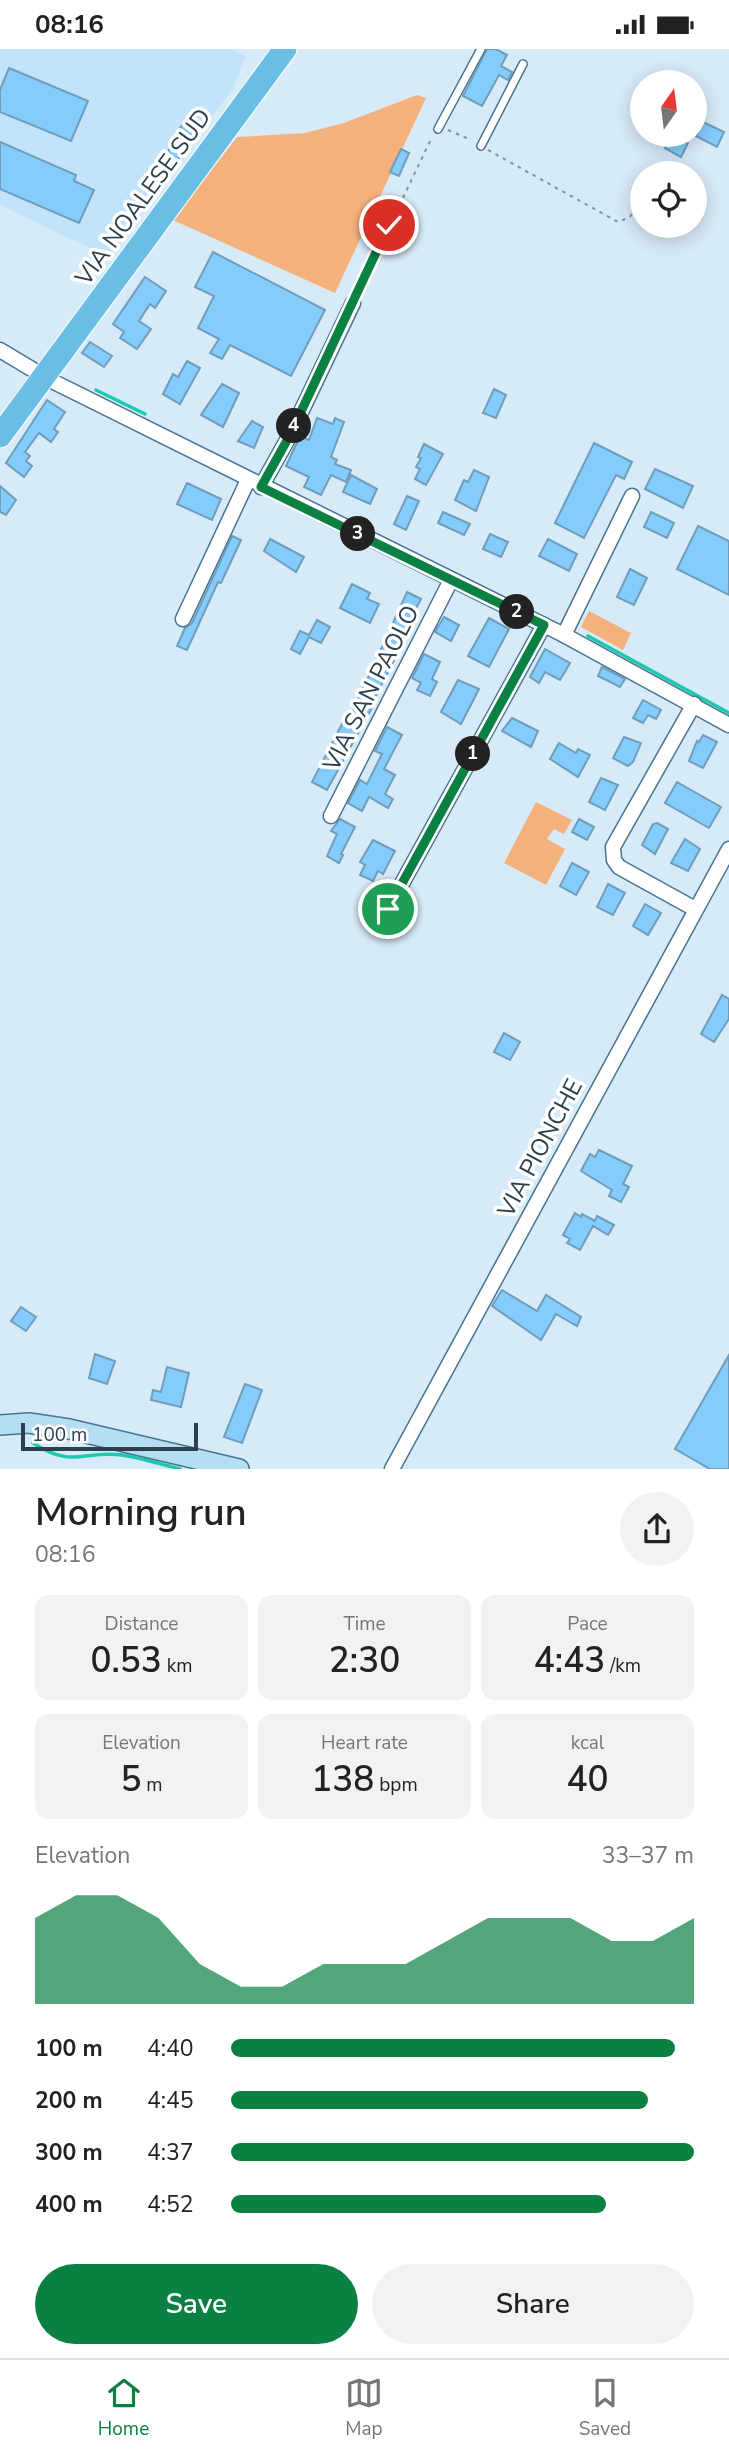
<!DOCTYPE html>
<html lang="en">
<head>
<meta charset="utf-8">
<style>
  :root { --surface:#fff; --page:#f2f2f2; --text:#222; --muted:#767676; --line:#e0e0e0; --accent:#0b8043 }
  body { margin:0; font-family:"Nunito Sans",sans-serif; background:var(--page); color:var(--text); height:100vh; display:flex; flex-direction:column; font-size:26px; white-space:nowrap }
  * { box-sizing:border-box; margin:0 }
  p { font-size:23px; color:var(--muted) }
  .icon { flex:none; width:38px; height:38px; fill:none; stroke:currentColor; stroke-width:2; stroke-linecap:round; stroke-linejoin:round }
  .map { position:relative; height:1420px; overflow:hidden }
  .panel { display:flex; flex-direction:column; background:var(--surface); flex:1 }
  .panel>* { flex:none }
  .needle { width:46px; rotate:14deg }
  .tools { position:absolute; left:630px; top:21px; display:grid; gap:14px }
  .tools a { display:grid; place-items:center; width:77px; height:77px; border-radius:50%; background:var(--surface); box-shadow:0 4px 18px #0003; font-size:35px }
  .scale { position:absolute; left:21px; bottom:18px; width:177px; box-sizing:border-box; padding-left:7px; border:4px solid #2b3f4c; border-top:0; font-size:19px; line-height:24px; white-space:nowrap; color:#2b3f4c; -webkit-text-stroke:5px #fff; paint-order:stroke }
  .pin { position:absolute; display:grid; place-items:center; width:60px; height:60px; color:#fff; margin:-30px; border:4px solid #fff; border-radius:50%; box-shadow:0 2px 7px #0007 }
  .km { position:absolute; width:35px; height:35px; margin:-18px; border-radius:50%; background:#222; color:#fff; font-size:19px; line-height:35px; text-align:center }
  .round { display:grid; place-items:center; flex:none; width:74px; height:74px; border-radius:37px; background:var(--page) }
  .summary { display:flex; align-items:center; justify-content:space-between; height:119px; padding:0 35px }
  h1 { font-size:38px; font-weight:600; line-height:52px }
  .figures { display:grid; grid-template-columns:repeat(3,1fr); gap:10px; height:119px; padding:7px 35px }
  .figures div { display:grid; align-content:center; border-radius:14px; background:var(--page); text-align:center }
  .figures b { font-size:35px; font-weight:600 }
  .figures small { font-size:19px; font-weight:400 }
  .figures p { font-size:19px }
  .chart { height:196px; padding:14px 35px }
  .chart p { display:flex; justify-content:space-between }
  .chart svg { width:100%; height:126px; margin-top:7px; fill:var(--accent); opacity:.7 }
  .cta { display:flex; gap:14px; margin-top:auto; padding:14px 35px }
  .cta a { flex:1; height:80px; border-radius:42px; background:var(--accent); color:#fff; font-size:28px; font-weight:600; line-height:80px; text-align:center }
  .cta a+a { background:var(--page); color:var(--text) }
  ul { padding:0 35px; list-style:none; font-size:23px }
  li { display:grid; grid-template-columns:112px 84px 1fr; align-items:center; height:52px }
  li i { height:18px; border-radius:9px; background:var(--accent) }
  .status { display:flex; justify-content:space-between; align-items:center; height:49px; padding:0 35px; background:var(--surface); direction:ltr }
  .status svg { height:19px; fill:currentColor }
  .tabs { display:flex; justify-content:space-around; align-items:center; height:98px; border-top:2px solid var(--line); background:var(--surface); font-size:19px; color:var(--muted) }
  .tabs a { display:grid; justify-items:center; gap:4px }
  .tabs .current { color:var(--accent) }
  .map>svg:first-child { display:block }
  .built { fill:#c2e3fa }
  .green { fill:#f5b17c }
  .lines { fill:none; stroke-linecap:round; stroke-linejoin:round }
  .stream { stroke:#1bc9af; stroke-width:3.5 }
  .building { fill:#83ccfc; stroke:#6f9dbc; stroke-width:2 }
  .lane-casing { stroke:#477492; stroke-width:10 }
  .street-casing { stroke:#477492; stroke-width:17 }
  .secondary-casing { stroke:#477492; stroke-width:22 }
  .primary-casing { stroke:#fff; stroke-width:25 }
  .path { stroke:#7f93a0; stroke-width:2; stroke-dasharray:3.5 5; stroke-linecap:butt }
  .lane { stroke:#fff; stroke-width:7 }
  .street { stroke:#fff; stroke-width:14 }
  .secondary { stroke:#b4def1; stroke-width:19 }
  .primary { stroke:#6abde3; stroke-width:23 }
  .route-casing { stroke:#fff; stroke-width:14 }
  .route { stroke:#0b8043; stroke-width:9 }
  .labels { text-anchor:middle; stroke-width:7; stroke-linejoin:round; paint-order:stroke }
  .street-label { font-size:24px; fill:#2b3f4c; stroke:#fff }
</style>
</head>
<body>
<div class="status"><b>08:16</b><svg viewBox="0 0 49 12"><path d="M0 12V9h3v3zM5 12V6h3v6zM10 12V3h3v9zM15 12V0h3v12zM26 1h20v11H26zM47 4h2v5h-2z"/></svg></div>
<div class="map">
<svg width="729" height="1420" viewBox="0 0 729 1420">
  <rect width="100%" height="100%" fill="#d7eaf7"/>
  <polygon class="built" points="0,0 231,0 245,7 234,38 109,208 0,156"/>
  <g class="green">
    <polygon points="417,46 426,49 335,244 173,171 237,88 305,84 344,74"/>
    <polygon points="589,562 631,584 623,601 581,578"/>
    <polygon points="536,753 572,771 564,785 554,780 547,790 565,800 546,836 504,814"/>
  </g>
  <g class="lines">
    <g class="stream">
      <polyline points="96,341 145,365"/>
      <polyline points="588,587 729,664"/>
      <path d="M 33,1394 C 73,1420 83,1401 122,1406 C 141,1409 161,1415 180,1420"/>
    </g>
  </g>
  <g class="building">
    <polygon points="487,0 496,0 507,6 501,17 512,23 508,31 499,26 482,57 463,47"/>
    <polygon points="9,19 88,52 71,92 0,63 0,41"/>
    <polygon points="184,73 198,82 158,138 155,136 173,91"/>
    <polygon points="703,73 724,83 717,98 696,87"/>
    <polygon points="672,86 688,94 681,108 665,99"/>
    <polygon points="0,93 76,126 74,132 94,141 79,174 0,140"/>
    <polygon points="401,100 409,104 399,127 390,123"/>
    <polygon points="213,203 325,261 291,327 230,296 222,310 210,304 219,290 198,279 214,247 195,238"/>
    <polygon points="145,228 166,242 155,259 150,255 139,272 151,280 137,300 120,289 124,283 113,275"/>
    <polygon points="90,293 112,307 104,318 82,304"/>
    <polygon points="187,312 200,319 180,355 163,345 173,325 178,328"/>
    <polygon points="222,335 239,344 223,378 201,366"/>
    <polygon points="494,340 506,346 496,369 483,364"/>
    <polygon points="47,351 65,363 54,380 58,383 51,393 39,384 25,403 30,407 26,412 32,417 24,428 6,414"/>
    <polygon points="317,369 333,375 335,369 344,373 331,408 337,411 335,415 351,421 346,433 331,426 321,446 304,438 309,428 286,417 300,387 309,391"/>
    <polygon points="252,372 263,378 254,399 238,392"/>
    <polygon points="594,394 632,413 624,430 616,426 584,489 555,474"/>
    <polygon points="424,395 443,405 426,436 415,430 420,420 416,418 421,409 418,408"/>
    <polygon points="655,420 693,437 683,459 645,440"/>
    <polygon points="474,421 489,428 476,462 455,451 464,431 468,433"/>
    <polygon points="351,426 377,440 370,455 343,443"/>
    <polygon points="187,434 221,450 212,471 177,455"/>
    <polygon points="0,437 16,451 6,466 0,463"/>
    <polygon points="407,447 419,452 406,481 394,475"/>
    <polygon points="443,463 470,475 464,486 438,474"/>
    <polygon points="651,463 674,474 667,489 644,478"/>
    <polygon points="698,477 729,492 729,546 677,520"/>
    <polygon points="490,485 508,493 501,508 483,500"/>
    <polygon points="232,487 241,491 221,534 218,533 187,601 177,597 185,579 192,574"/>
    <polygon points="270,490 304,508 296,523 264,502"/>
    <polygon points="548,490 577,505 569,522 539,507"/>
    <polygon points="630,520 647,529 634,556 617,548"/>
    <polygon points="352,535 370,544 367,550 379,555 370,574 340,559"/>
    <polygon points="407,543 421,550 400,590 404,592 370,658 372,659 327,741 312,733 343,673 347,675"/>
    <polygon points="444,568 459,576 451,592 435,583"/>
    <polygon points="489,569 509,580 489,618 468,607"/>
    <polygon points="317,571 330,578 321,594 309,588 300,605 291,600 300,582 309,586"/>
    <polygon points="545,600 570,614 560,631 545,623 539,634 530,628"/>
    <polygon points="424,605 440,613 432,630 437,633 430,647 417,641 421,634 412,629"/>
    <polygon points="602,618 625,630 620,638 598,627"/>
    <polygon points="458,631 479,640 461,675 441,663"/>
    <polygon points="643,651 661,661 656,670 648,666 643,674 633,669"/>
    <polygon points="512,669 538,682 531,698 502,682"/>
    <polygon points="387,678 402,686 384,720 395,726 385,745 393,750 388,759 369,748 362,762 348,754 360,731 367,735 382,705 375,702"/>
    <polygon points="703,686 717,693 703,719 689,712 697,692 699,693"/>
    <polygon points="624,688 641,694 633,713 628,717 613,709"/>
    <polygon points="559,694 576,704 578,700 590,706 578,728 550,710"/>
    <polygon points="601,729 618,736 605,761 589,753"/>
    <polygon points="677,733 721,758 709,779 665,754"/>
    <polygon points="340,770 355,778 341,805 343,806 339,814 327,807 337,785 331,782"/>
    <polygon points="579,770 594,778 587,791 572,783"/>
    <polygon points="657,774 668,780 655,805 642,796 653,775"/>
    <polygon points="685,790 700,800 688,822 671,814"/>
    <polygon points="373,791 395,802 383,825 378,822 373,832 360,826 365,816 360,813"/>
    <polygon points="572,814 589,823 576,846 560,837"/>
    <polygon points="608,835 625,844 613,866 597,858"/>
    <polygon points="645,855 661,864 648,886 633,877"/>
    <polygon points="722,946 729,950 729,970 714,993 701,985"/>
    <polygon points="504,984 520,993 510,1011 494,1003"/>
    <polygon points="599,1101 632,1117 623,1135 629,1138 621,1153 609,1147 612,1141 581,1122 590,1105 595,1108"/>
    <polygon points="575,1164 581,1168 582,1165 595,1172 597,1167 614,1176 608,1186 593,1177 580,1201 567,1194 570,1190 563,1186"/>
    <polygon points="502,1241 537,1262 546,1246 581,1268 577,1277 556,1265 541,1291 492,1257"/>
    <polygon points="21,1258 36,1268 26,1282 11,1272"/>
    <polygon points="95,1305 115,1312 107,1335 89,1329"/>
    <polygon points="729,1306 729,1420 710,1420 675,1400"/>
    <polygon points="167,1318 189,1324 181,1358 151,1351 153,1341 161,1343"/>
    <polygon points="245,1335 262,1341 242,1394 224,1388"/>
  </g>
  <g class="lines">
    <g class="lane-casing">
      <g id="lane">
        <polyline points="438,80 481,0"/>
        <polyline points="481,97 523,15"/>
      </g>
    </g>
    <g class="street-casing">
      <g id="street">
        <polyline points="0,301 50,331 564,586 729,676"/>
        <polyline points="261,438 290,386 353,254"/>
        <polyline points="183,570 248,431"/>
        <polyline points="564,586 632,447"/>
        <polyline points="694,655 613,798 614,811 619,818 695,860"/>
        <polyline points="331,767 451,531"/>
        <polyline points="388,860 544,576"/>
        <polyline points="392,1420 729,800"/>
      </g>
    </g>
    <g class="secondary-casing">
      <polyline id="secondary" points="0,1376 29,1374 69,1380 239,1420"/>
    </g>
    <g class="primary-casing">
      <polyline id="primary" points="0,387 285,0"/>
    </g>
    <g class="path">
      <polyline points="448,81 471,91"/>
      <polyline points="488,101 618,173 630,168 642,146"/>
      <polyline points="654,124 659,116"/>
      <polyline points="359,241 432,88"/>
    </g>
    <use href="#lane" class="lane"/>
    <use href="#street" class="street"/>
    <use href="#secondary" class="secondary"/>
    <use href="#primary" class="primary"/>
  </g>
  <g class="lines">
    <g class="route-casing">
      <polyline id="route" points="388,860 544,576 261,438 290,386 389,176"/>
    </g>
    <use href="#route" class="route"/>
  </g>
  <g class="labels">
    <g class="street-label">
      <text transform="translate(143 148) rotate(-54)" y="8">VIA NOALESE SUD</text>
      <text transform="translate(371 639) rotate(-63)" y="8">VIA SAN PAOLO</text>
      <text transform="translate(540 1099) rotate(-62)" y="8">VIA PIONCHE</text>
    </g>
  </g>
</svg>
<div class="tools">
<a><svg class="needle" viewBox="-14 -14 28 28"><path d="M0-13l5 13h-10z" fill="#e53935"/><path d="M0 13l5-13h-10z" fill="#767676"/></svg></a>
<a><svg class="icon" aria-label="locate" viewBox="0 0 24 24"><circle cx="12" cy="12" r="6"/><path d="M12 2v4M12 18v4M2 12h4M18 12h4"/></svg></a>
</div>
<div class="scale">100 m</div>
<div class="pin" style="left:388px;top:860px;background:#1e9e55"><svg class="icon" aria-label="arrive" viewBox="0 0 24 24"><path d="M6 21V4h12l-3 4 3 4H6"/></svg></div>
<div class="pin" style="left:389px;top:176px;background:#d93025"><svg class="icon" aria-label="check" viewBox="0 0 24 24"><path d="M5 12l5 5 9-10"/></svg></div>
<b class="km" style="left:473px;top:705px">1</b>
<b class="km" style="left:517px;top:563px">2</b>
<b class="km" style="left:358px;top:485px">3</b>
<b class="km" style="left:294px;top:377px">4</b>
</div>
<section class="panel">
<div class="summary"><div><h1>Morning run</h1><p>08:16</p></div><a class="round"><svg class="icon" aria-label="share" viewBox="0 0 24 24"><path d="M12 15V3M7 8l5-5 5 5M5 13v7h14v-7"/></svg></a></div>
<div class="figures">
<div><p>Distance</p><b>0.53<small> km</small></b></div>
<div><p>Time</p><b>2:30</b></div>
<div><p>Pace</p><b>4:43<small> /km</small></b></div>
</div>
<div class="figures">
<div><p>Elevation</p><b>5<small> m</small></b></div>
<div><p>Heart rate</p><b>138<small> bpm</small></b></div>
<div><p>kcal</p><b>40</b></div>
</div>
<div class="chart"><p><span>Elevation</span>33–37 m</p>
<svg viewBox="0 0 160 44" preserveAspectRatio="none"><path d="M0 44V14L10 6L20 6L30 14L40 30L50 38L60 38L70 30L80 30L90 30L100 22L110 14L120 14L130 14L140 22L150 22L160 14V44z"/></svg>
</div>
<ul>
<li><b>100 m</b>4:40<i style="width:96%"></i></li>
<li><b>200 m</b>4:45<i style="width:90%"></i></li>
<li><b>300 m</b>4:37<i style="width:100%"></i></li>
<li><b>400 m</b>4:52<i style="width:81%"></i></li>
</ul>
<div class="cta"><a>Save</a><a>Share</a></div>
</section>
<nav class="tabs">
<a class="current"><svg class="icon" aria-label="home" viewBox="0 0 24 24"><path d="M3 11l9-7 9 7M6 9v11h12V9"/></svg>Home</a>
<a><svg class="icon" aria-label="map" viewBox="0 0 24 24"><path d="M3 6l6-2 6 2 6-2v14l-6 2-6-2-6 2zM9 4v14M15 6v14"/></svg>Map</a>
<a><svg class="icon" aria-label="saved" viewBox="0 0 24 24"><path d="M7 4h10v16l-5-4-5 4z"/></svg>Saved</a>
</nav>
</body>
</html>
